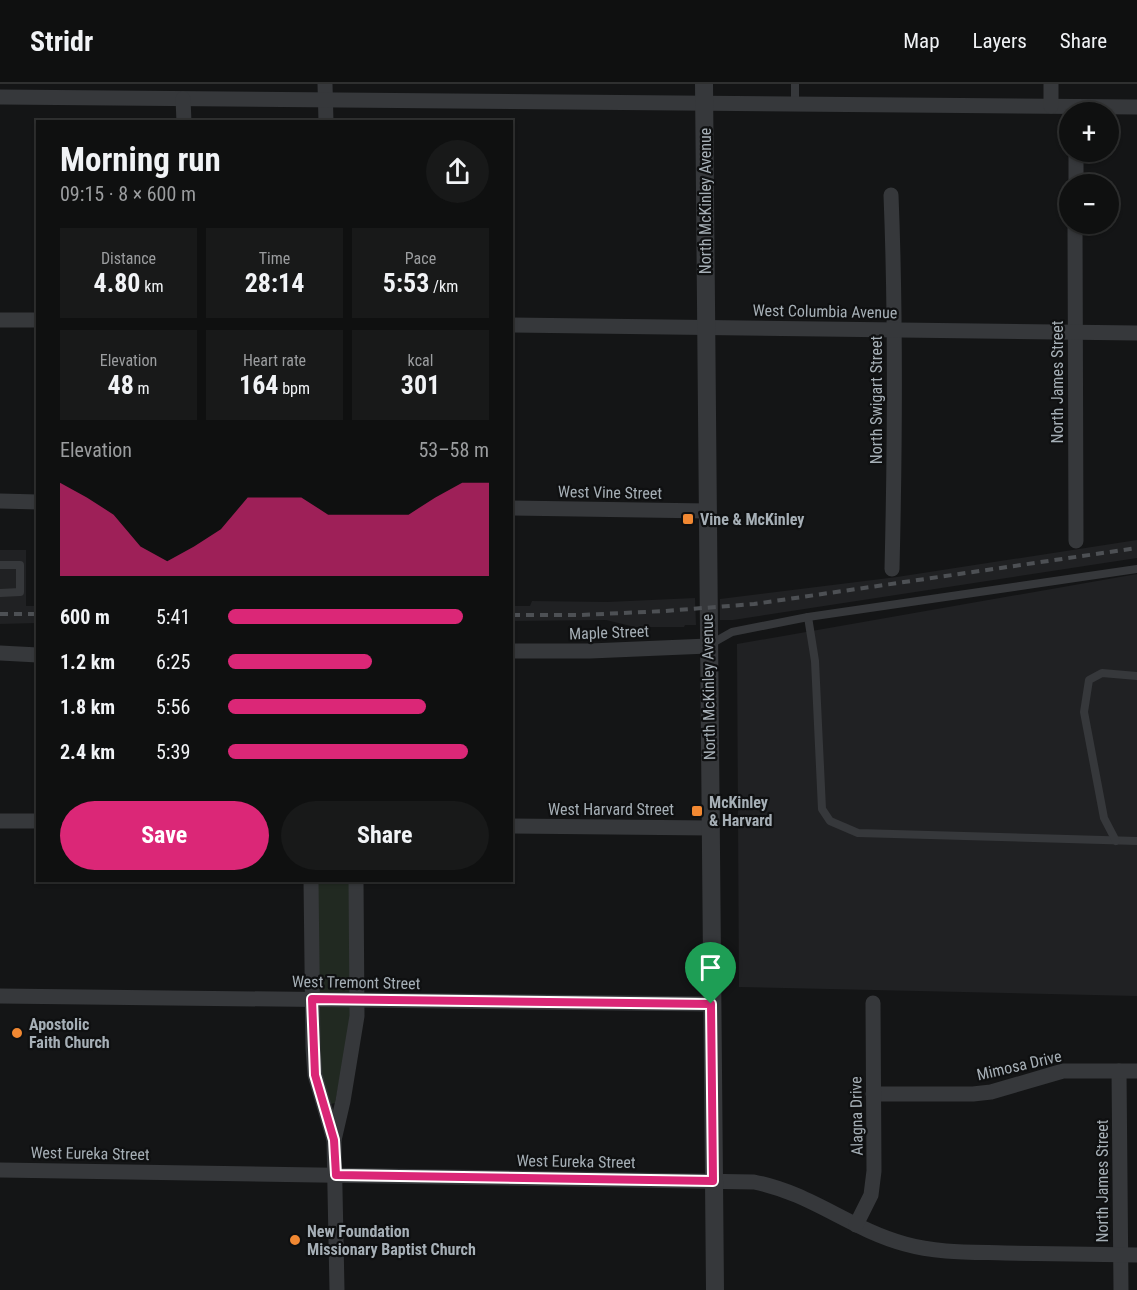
<!DOCTYPE html>
<html lang="en">
<head>
<meta charset="utf-8">
<style>
  :root { --surface:#0f1010; --page:#181919; --text:#f1f3f6; --muted:#9b9d9f; --line:#2f3030; --accent:#db2777 }
  body { margin:0; font-family:"Roboto Condensed",sans-serif; background:var(--page); color:var(--text); height:100vh; display:flex; flex-direction:column; font-size:22px; white-space:nowrap }
  * { box-sizing:border-box; margin:0 }
  p { font-size:20px; color:var(--muted) }
  .icon { flex:none; width:33px; height:33px; fill:none; stroke:currentColor; stroke-width:2; stroke-linecap:round; stroke-linejoin:round }
  .map { position:relative; flex:1; overflow:hidden }
  .side { position:absolute; left:36px; top:36px; width:477px; height:762px; display:flex; flex-direction:column; background:var(--surface); border-radius:0px; box-shadow:0 2px 4px #0004,0 0 0 2px var(--line) }
  .side>* { flex:none }
  .buttons { position:absolute; left:1059px; top:18px; display:grid; gap:12px }
  .buttons a { display:grid; place-items:center; width:60px; height:60px; border-radius:50%; background:var(--surface); box-shadow:0 2px 4px #0004,0 0 0 2px var(--line); font-size:30px }
  .pin { position:absolute; display:grid; place-items:center; width:51px; height:51px; color:#fff; margin:-62px -26px; border-radius:50% 50% 50% 0; rotate:-45deg; box-shadow:0 0 6px #0007 }
  .pin .icon { rotate:45deg }
  .round { display:grid; place-items:center; flex:none; width:63px; height:63px; border-radius:32px; background:var(--page) }
  .summary { display:flex; align-items:center; justify-content:space-between; height:102px; padding:0 24px }
  h1 { font-size:33px; font-weight:700; line-height:45px }
  .metrics { display:grid; grid-template-columns:repeat(3,1fr); gap:9px; height:102px; padding:6px 24px }
  .metrics div { display:grid; align-content:center; border-radius:0px; background:var(--page); text-align:center }
  .metrics b { font-size:26px; font-weight:700 }
  .metrics small { font-size:16px; font-weight:400 }
  .metrics p { font-size:16px }
  .chart { height:168px; padding:12px 24px }
  .chart p { display:flex; justify-content:space-between }
  .chart svg { width:100%; height:108px; margin-top:6px; fill:var(--accent); opacity:.7 }
  .button { display:flex; gap:12px; margin-top:auto; padding:12px 24px }
  .button a { flex:1; height:69px; border-radius:36px; background:var(--accent); color:#fff; font-size:24px; font-weight:700; line-height:69px; text-align:center }
  .button a+a { background:var(--page); color:var(--text) }
  ul { padding:0 24px; list-style:none; font-size:20px }
  li { display:grid; grid-template-columns:96px 72px 1fr; align-items:center; height:45px }
  li i { height:15px; border-radius:8px; background:var(--accent) }
  header { display:flex; align-items:center; gap:36px; box-sizing:border-box; height:84px; padding:0 30px; background:var(--surface); border-bottom:2px solid var(--line) }
  header strong { font-size:28px }
  nav { display:flex; gap:33px; margin-inline-start:auto; font-size:21px }
  .map>svg:first-child { display:block }
  .built { fill:#202123 }
  .green { fill:#212921 }
  .lines { fill:none; stroke-linecap:round; stroke-linejoin:round }
  .service { stroke:#36383b; stroke-width:8 }
  .minor { stroke:#36383b; stroke-width:15 }
  .tertiary { stroke:#36383b; stroke-width:18 }
  .rail { stroke:#4d5054; stroke-width:4; stroke-dasharray:8 6; stroke-linecap:butt }
  .route-casing { stroke:#fff; stroke-width:12 }
  .route { stroke:#db2777; stroke-width:8 }
  .poi-dot { fill:#f18832; stroke:#0f1011; stroke-width:2 }
  .labels { text-anchor:middle; stroke-width:4.5; stroke-linejoin:round; paint-order:stroke }
  .street-label { font-size:16px; fill:#a6afb6; stroke:#0f1011 }
  .poi-label { font-size:16px; font-weight:bold; fill:#a6afb6; stroke:#0f1011; text-anchor:start }
</style>
</head>
<body>
<header>
<strong>Stridr</strong>
<nav><a>Map</a><a>Layers</a><a>Share</a></nav>
</header>
<div class="map">
<svg width="1137" height="1206" viewBox="0 0 1137 1206">
  <rect width="100%" height="100%" fill="#141516"/>
  <g class="built">
    <polygon points="1137,456 1137,474 733,536 720,536 720,515 897,493"/>
    <polygon points="0,466 26,466 26,522 37,522 37,539 0,540"/>
    <polygon points="1137,490 1137,912 739,903 737,560"/>
    <polygon points="695,514 696,541 685,541 684,543 635,543 606,536 512,537 512,522 530,522 532,517 607,518"/>
  </g>
  <polygon class="green" points="316,797 351,797 350,943 335,1019 331,1020 321,991"/>
  <g class="lines">
    <g class="service">
      <polyline points="795,0 795,19"/>
      <polyline points="0,481 20,481 20,508 0,509"/>
      <polyline points="808,533 815,577 822,725 830,737 858,749 1137,757"/>
      <polyline points="709,561 732,548 808,533 1137,485"/>
      <polyline points="1116,757 1104,734 1084,628 1089,596 1102,589 1137,592"/>
    </g>
    <g class="minor">
      <polyline points="325,0 326,38"/>
      <polyline points="0,13 1137,23"/>
      <polyline points="183,15 184,38"/>
      <polyline points="1051,22 1051,0"/>
      <polyline points="1076,100 1076,68"/>
      <path d="M 891,111 C 896,236 895,360 892,485"/>
      <polyline points="1075,140 1076,457"/>
      <polyline points="0,236 38,236"/>
      <polyline points="512,241 1137,249"/>
      <polyline points="0,417 38,418"/>
      <polyline points="512,424 708,427"/>
      <polyline points="512,567 590,567 708,562"/>
      <polyline points="0,569 38,571"/>
      <polyline points="0,737 38,737"/>
      <polyline points="512,742 710,744"/>
      <polyline points="311,796 313,964 315,991 334,1056 337,1206"/>
      <polyline points="0,912 711,920"/>
      <polyline points="1119,987 1121,1206"/>
      <polyline points="873,1010 973,1010 991,1008 1063,987 1137,987"/>
      <polyline points="334,1056 343,1017 357,932 356,796"/>
      <path d="M 0,1086 L 754,1098 C 811,1109 850,1145 905,1160 C 937,1169 971,1168 1005,1169 C 1049,1170 1093,1170 1137,1171"/>
      <polyline points="856,1141 871,1111 874,1087 873,919"/>
    </g>
    <polyline class="tertiary" points="704,0 715,1206"/>
    <g class="rail">
      <polyline points="0,530 38,530"/>
      <polyline points="512,531 581,531 665,527 754,520 1137,464"/>
    </g>
  </g>
  <g class="lines">
    <g class="route-casing">
      <polygon id="route" points="312,915 711,920 713,1097 336,1091 334,1056 315,991"/>
    </g>
    <use href="#route" class="route"/>
  </g>
  <g class="poi-dot">
    <rect x="682" y="429" width="12" height="12" rx="3"/>
    <rect x="691" y="721" width="12" height="12" rx="3"/>
    <circle cx="17" cy="949" r="6"/>
    <circle cx="295" cy="1156" r="6"/>
  </g>
  <g class="labels">
    <g class="street-label">
      <text transform="translate(705 117) rotate(-90)" y="6">North McKinley Avenue</text>
      <text transform="translate(825 227) rotate(1)" y="6">West Columbia Avenue</text>
      <text transform="translate(1057 298) rotate(-90)" y="6">North James Street</text>
      <text transform="translate(876 316) rotate(-90)" y="6">North Swigart Street</text>
      <text transform="translate(610 408) rotate(1)" y="6">West Vine Street</text>
      <text transform="translate(609 548) rotate(-2)" y="6">Maple Street</text>
      <text transform="translate(708 603) rotate(-91)" y="6">North McKinley Avenue</text>
      <text x="611" y="731">West Harvard Street</text>
      <text transform="translate(356 898) rotate(1)" y="6">West Tremont Street</text>
      <text transform="translate(1019 981) rotate(-13)" y="6">Mimosa Drive</text>
      <text transform="translate(856 1032) rotate(-91)" y="6">Alagna Drive</text>
      <text transform="translate(90 1069) rotate(1)" y="6">West Eureka Street</text>
      <text transform="translate(576 1077) rotate(1)" y="6">West Eureka Street</text>
      <text transform="translate(1102 1097) rotate(-90)" y="6">North James Street</text>
    </g>
    <g class="poi-label">
      <text x="700" y="441">Vine &amp; McKinley</text>
      <text x="709" y="724">McKinley<tspan x="709" dy="18">&amp; Harvard</tspan></text>
      <text x="29" y="946">Apostolic<tspan x="29" dy="18">Faith Church</tspan></text>
      <text x="307" y="1153">New Foundation<tspan x="307" dy="18">Missionary Baptist Church</tspan></text>
    </g>
  </g>
</svg>
<div class="buttons">
<a>+</a>
<a>−</a>
</div>
<div class="pin" style="left:711px;top:920px;background:#1e9e55"><svg class="icon" aria-label="arrive" viewBox="0 0 24 24"><path d="M6 21V4h12l-3 4 3 4H6"/></svg></div>
<section class="side">
<div class="summary"><div><h1>Morning run</h1><p>09:15 · 8 × 600 m</p></div><a class="round"><svg class="icon" aria-label="share" viewBox="0 0 24 24"><path d="M12 15V3M7 8l5-5 5 5M5 13v7h14v-7"/></svg></a></div>
<div class="metrics">
<div><p>Distance</p><b>4.80<small> km</small></b></div>
<div><p>Time</p><b>28:14</b></div>
<div><p>Pace</p><b>5:53<small> /km</small></b></div>
</div>
<div class="metrics">
<div><p>Elevation</p><b>48<small> m</small></b></div>
<div><p>Heart rate</p><b>164<small> bpm</small></b></div>
<div><p>kcal</p><b>301</b></div>
</div>
<div class="chart"><p><span>Elevation</span>53–58 m</p>
<svg viewBox="0 0 160 44" preserveAspectRatio="none"><path d="M0 44V6L10 12L20 19L30 32L40 38L50 32L60 25L70 12L80 12L90 12L100 19L110 19L120 19L130 19L140 12L150 6L160 6V44z"/></svg>
</div>
<ul>
<li><b>600 m</b>5:41<i style="width:90%"></i></li>
<li><b>1.2 km</b>6:25<i style="width:55%"></i></li>
<li><b>1.8 km</b>5:56<i style="width:76%"></i></li>
<li><b>2.4 km</b>5:39<i style="width:92%"></i></li>
</ul>
<div class="button"><a>Save</a><a>Share</a></div>
</section>
</div>
</body>
</html>
